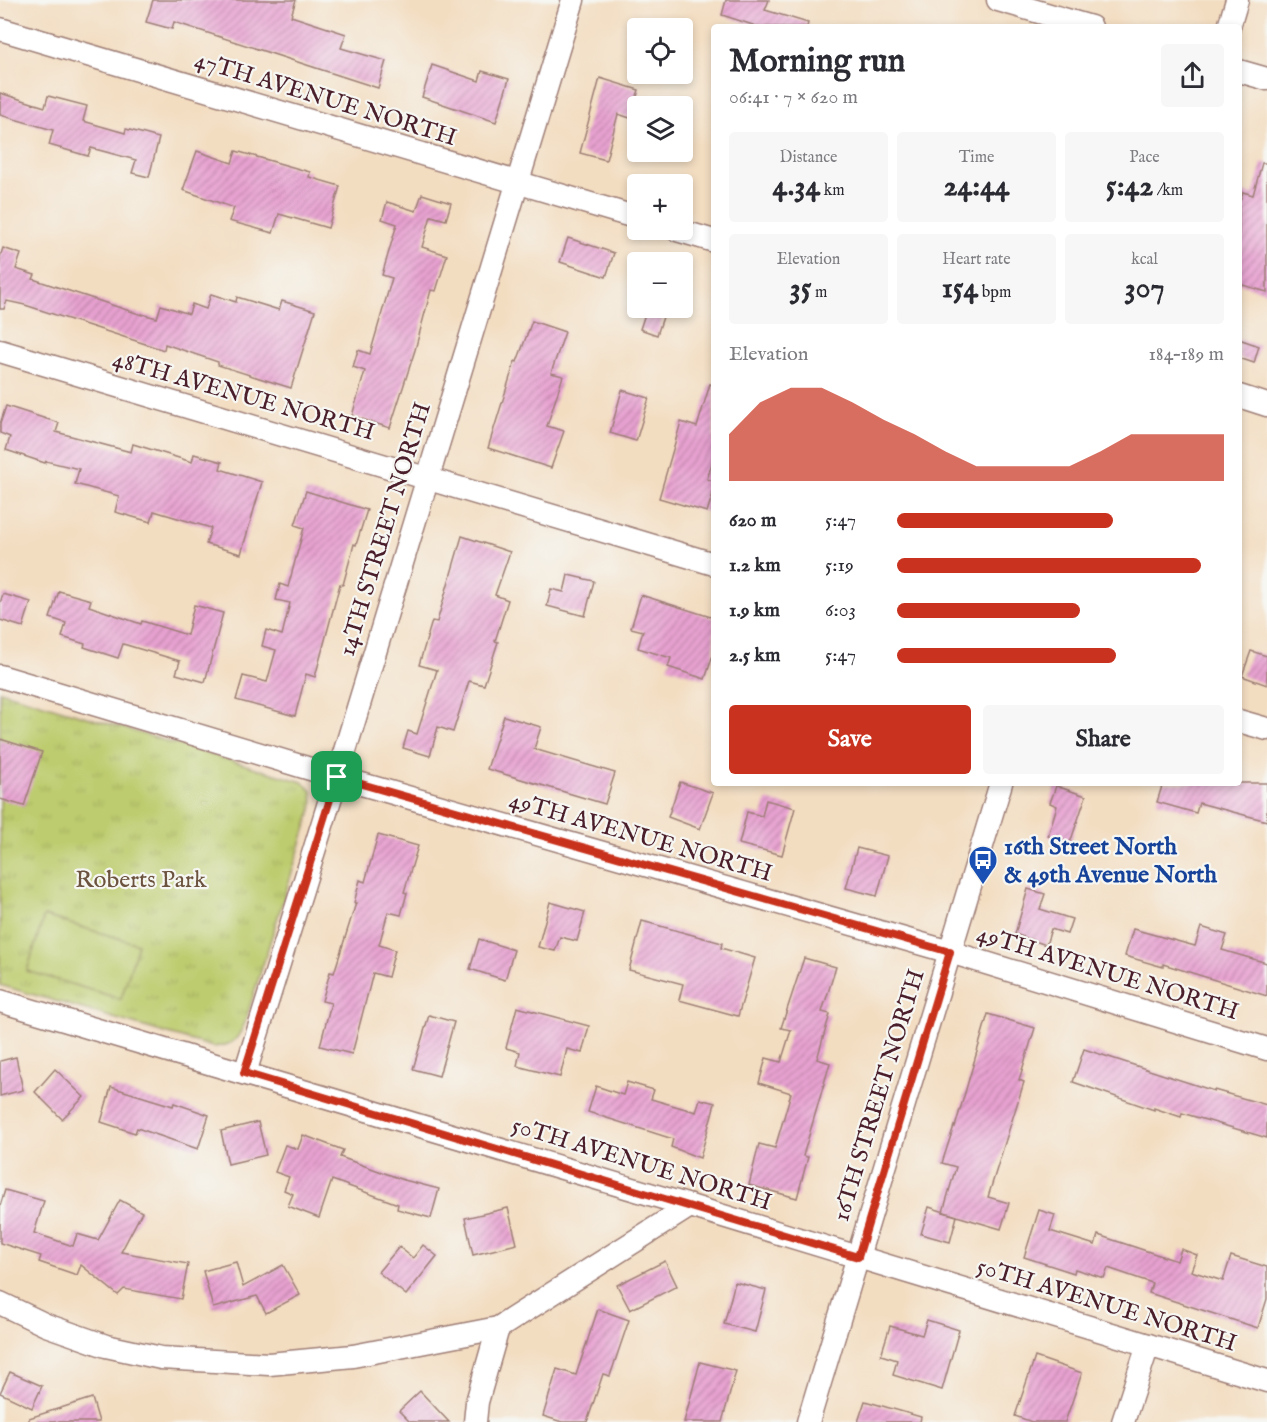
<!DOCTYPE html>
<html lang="en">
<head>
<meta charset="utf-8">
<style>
  :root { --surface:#fff; --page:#f7f7f7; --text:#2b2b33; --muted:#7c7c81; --accent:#c8321e }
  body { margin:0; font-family:"IM FELL English",serif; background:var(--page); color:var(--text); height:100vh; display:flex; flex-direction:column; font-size:22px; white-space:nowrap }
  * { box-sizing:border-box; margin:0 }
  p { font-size:20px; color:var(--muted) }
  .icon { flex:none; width:33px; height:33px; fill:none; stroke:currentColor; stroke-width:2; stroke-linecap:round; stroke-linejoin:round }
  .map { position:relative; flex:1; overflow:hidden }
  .details { position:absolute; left:711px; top:24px; width:531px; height:762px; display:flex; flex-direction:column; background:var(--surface); border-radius:6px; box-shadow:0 3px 9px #0003 }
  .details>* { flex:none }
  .fabs { position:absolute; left:627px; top:18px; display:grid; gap:12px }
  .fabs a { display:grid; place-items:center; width:66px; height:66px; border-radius:6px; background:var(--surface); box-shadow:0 3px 9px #0003; font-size:30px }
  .pin { position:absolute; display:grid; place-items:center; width:51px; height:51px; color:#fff; margin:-26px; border-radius:12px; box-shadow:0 3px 9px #0006 }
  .round { display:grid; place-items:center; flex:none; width:63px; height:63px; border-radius:6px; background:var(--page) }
  .head { display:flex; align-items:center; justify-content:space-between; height:102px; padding:0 18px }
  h1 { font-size:33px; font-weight:800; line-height:45px }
  .stats { display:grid; grid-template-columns:repeat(3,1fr); gap:9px; height:102px; padding:6px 18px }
  .stats div { display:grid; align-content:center; border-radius:6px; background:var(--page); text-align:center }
  .stats b { font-size:30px; font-weight:800 }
  .stats small { font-size:16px; font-weight:400 }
  .stats p { font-size:16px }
  .chart { height:168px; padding:12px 18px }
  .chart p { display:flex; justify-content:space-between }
  .chart svg { width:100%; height:108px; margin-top:6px; fill:var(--accent); opacity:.7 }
  .action { display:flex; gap:12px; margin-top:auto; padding:12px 18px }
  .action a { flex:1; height:69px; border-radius:6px; background:var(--accent); color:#fff; font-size:24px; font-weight:800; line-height:69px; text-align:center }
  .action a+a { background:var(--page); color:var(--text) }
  ul { padding:0 18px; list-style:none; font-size:20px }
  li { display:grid; grid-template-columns:96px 72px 1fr; align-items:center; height:45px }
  li i { height:15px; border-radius:8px; background:var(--accent) }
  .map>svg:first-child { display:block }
  .park { fill:url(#park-tufts); stroke:#84764c; stroke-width:1.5 }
  .pitch { fill:#bdcc6e; stroke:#84764c; stroke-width:1.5 }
  .building { fill:url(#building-hatch) }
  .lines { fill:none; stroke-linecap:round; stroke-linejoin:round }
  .minor-casing { stroke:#9e7e76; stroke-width:25 }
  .minor { stroke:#fff; stroke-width:22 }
  .route-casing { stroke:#fff; stroke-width:12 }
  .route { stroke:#c8321e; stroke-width:8 }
  .labels { text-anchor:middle; stroke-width:4.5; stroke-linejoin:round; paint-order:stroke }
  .street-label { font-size:24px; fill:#4a1f2b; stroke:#f6f6f2 }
  .transit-label { font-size:24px; font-weight:bold; fill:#164399; stroke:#f6f6f2; text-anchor:start }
  .park-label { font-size:24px; fill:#6c533f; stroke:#f6f6f2 }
</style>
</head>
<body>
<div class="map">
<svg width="1267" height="1422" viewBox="0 0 1267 1422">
  <defs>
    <pattern id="park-tufts" width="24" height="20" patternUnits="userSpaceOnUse" patternTransform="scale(1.5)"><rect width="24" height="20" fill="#bdcc6e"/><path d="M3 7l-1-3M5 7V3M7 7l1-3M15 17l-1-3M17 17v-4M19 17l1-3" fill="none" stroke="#a4af5f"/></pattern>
    <pattern id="building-hatch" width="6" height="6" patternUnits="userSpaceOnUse" patternTransform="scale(1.5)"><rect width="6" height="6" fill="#e8a2d1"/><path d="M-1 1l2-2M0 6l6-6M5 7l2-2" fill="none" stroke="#be83aa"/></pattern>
  </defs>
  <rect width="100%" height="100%" fill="#f6f6f2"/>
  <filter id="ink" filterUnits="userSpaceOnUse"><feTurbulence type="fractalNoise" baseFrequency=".0167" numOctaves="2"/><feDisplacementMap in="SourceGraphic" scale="12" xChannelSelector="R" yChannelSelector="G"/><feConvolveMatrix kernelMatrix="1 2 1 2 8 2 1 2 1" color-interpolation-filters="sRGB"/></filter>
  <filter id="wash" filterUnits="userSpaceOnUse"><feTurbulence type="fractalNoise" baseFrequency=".008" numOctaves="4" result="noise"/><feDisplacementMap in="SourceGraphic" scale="24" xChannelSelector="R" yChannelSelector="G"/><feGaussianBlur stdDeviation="1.35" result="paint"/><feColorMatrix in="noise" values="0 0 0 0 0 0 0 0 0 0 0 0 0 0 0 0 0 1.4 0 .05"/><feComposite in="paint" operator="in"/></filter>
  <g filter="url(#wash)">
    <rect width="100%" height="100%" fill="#f3ddc1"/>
    <path class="park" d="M 0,691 L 302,782 L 312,791 L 313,805 L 244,1025 C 236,1042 232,1045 213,1047 L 0,985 Z"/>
    <polygon class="pitch" points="44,916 138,944 121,999 27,971"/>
    <g id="blocks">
      <g class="building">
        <polygon points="153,0 296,0 291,16 346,34 341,48 386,61 378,88 174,22 172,29 146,22"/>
        <polygon points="726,0 769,0 765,10 808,23 807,27 759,27 722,15"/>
        <polygon points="432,65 479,81 482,71 509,79 496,122 422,97"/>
        <polygon points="600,78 639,90 630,118 618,114 606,160 580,153"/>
        <polygon points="0,93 45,107 48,96 87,106 83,121 125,133 126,129 159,138 149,177 132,173 136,160 91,148 88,156 49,145 53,130 0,115"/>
        <polygon points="197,151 232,163 236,151 310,172 309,177 340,186 328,228 279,214 273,233 229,221 234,208 183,190"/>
        <polygon points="1262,163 1267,163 1267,292 1239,284 1239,203 1243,192 1253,195"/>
        <polygon points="422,194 451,203 446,220 431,216 422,247 447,255 436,291 431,290 415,350 390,428 352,416 365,371 353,367 358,350 370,354 392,278 382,275 397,224 382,219 387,202 416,211"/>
        <polygon points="568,238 614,253 606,277 560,262"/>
        <polygon points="3,248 21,254 16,269 35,275 33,279 142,315 142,314 157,318 161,305 189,314 192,304 206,309 211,294 236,302 237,297 279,310 282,301 315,311 291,388 218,365 218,362 165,344 164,350 25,305 7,301 4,309 0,309 0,257"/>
        <polygon points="647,308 666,308 657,335 640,329"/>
        <polygon points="532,321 565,332 551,373 563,376 547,426 564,431 551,468 488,448 515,361 517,362"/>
        <polygon points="1239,339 1259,346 1254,363 1239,358"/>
        <polygon points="710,384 714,385 714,457 707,479 714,481 714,490 707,512 659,498 681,422 697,427"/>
        <polygon points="622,390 649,398 636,441 610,433"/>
        <polygon points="6,406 59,423 56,432 131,452 133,444 192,462 194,454 222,462 220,469 262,482 241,554 206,544 211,528 154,511 151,522 115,512 119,496 75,484 79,469 46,461 45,463 6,450 10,437 0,433 0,424"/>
        <polygon points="306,491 367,510 356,545 354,544 343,585 340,584 315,677 306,674 295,716 236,700 243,676 267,682 276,650 262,646 266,630 282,635 290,603 276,600 280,584 288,587 304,528 295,525"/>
        <polygon points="462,536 510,552 495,595 508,600 495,641 498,642 484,685 469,681 453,732 438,727 430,756 403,748 408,731 417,734 437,670 419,665 432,621 437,622"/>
        <polygon points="568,575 594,581 585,616 547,606 551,589 564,592"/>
        <polygon points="59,591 91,600 89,606 141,624 142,621 187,635 194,605 223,613 205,682 176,674 180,661 123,644 118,658 84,647 85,644 62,637 66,623 50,618"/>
        <polygon points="3,594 31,602 23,627 0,620 0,603"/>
        <polygon points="641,595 714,618 714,652 705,679 668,667 671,658 638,648 643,631 631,628"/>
        <polygon points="1251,651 1267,656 1267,685 1242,676"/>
        <polygon points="504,716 541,727 534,749 615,773 605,804 487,769"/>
        <polygon points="0,739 42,752 24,806 0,799"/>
        <polygon points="680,782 713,793 700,829 668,817"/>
        <polygon points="1163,783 1267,783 1267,821 1199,803 1196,813 1157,802"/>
        <polygon points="1056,786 1086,796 1070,843 1048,836 1057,806 1050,803"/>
        <polygon points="766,800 795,808 782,855 739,844 747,812 762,816"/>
        <polygon points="378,835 418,846 404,892 407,893 401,915 388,912 379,945 395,950 388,977 373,973 352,1054 320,1046 331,1003 322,1001 330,972 334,973 356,903 354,903 360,880 365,882"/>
        <polygon points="857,848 888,856 877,896 846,888"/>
        <polygon points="1028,889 1045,894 1040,909 1072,919 1067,934 1051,929 1046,945 1015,934"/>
        <polygon points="550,902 585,912 577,941 560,937 555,951 538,947"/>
        <polygon points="642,921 722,943 721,948 755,958 738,1016 679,1000 683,984 629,970"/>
        <polygon points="1201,927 1227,935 1222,950 1267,963 1267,996 1163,964 1163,967 1125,956 1133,929 1195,946"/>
        <polygon points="479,939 514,950 505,980 470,969"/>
        <polygon points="804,958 836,967 822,1012 830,1014 817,1059 830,1063 803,1156 808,1157 797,1198 749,1185 759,1144 775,1148 791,1093 759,1083 766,1058 781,1062 791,1030 781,1028"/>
        <polygon points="517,1007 589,1026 582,1053 567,1049 560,1077 517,1066 520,1052 506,1048"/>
        <polygon points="988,1014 1035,1028 1019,1080 1024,1082 988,1197 1009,1203 1001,1229 943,1212 956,1167 942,1163 954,1126 955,1127"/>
        <polygon points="429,1015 454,1022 439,1076 413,1069"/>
        <polygon points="1084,1049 1214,1091 1214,1090 1267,1105 1267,1138 1182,1113 1181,1117 1154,1108 1154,1110 1073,1082"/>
        <polygon points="16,1057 23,1090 0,1096 0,1061"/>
        <polygon points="55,1069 84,1097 62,1119 35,1092"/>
        <polygon points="627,1082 654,1090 651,1099 696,1112 700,1099 715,1103 700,1158 671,1147 673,1139 588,1112 596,1086 623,1095"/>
        <polygon points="111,1087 173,1106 174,1103 209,1115 198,1149 137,1128 135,1133 101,1122"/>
        <polygon points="258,1122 266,1155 228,1164 221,1131"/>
        <polygon points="303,1135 343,1150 340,1157 404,1180 439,1189 431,1218 397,1209 398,1204 332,1180 319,1218 288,1206 293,1194 284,1190 289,1177 275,1172 285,1145 298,1149"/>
        <polygon points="5,1190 44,1201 34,1233 73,1246 77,1234 98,1240 120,1200 142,1212 121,1252 188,1264 181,1299 124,1289 118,1295 81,1265 77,1275 39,1262 41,1256 0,1243 0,1206"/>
        <polygon points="929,1207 957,1216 950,1242 921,1234"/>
        <polygon points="508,1208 517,1244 473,1255 465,1218"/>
        <polygon points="1039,1210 1055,1215 1050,1231 1095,1245 1098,1235 1177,1261 1181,1249 1197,1255 1191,1271 1223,1281 1231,1256 1267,1267 1267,1299 1258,1328 1149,1293 1152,1283 1108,1268 1104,1278 1075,1269 1074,1273 1024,1257"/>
        <polygon points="423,1245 437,1256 406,1295 378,1272 399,1247 413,1258"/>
        <polygon points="665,1261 677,1286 630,1310 617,1285"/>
        <polygon points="236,1262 243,1287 283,1265 300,1295 266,1313 257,1296 213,1308 203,1271"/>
        <polygon points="735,1282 766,1290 755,1332 724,1324"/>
        <polygon points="598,1309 629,1320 610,1376 603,1374 587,1422 562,1422 543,1416 557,1369 576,1375"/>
        <polygon points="927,1320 959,1330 942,1390 893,1375 897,1360 881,1355 890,1326 922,1335"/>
        <polygon points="1035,1357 1082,1373 1065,1422 1032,1422 1015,1416"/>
        <polygon points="700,1362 736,1371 722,1422 684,1422"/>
        <polygon points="10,1372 42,1386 32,1408 0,1393"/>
        <polygon points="420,1391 449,1422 410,1422 399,1411"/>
        <polygon points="92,1398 99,1422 29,1422 29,1418"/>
        <polygon points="865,1401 921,1417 920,1422 858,1422"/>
      </g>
    </g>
  </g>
  <g filter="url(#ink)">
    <use href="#blocks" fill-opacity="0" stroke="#9e7e76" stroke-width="1.5"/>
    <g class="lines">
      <g class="minor-casing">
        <g id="minor">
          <polyline points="998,0 1091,27"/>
          <polyline points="1229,27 1237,0"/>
          <polyline points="0,29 638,218"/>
          <polyline points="1239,71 1267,79"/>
          <polyline points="677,230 714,241"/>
          <polyline points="0,351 714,564"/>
          <polyline points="1239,396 1267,405"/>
          <polyline points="0,676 337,777 950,952 1267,1049"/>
          <polyline points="1239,721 1267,729"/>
          <polyline points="0,1001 690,1206 1267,1381"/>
          <polyline points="245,1073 337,777 573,0"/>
          <polyline points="0,1303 46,1325 106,1346 161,1358 269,1364 353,1356 498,1328 690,1206"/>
          <polyline points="475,1422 477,1402 498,1328"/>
          <polyline points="808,1422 1001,783"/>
          <polyline points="1123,1422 1148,1345"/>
        </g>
      </g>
      <use href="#minor" class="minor"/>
    </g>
  </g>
  <g class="lines" filter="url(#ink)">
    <g class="route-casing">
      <polygon id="route" points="337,777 950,952 858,1257 244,1073"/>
    </g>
    <use href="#route" class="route"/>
  </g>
  <defs>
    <g id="bus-pin" transform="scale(1.5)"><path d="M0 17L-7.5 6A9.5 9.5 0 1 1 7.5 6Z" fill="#1a4fb4" stroke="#f6f6f2"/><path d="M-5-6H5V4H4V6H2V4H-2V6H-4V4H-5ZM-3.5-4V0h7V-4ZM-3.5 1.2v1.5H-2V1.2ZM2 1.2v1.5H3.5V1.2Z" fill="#fff"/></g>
  </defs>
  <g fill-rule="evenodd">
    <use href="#bus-pin" x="983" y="860"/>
  </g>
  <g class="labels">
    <g class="street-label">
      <text transform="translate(326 98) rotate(17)" y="8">47TH AVENUE NORTH</text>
      <text transform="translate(244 395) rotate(16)" y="8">48TH AVENUE NORTH</text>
      <text transform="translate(384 529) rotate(-73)" y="8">14TH STREET NORTH</text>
      <text transform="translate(641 836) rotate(16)" y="8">49TH AVENUE NORTH</text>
      <text transform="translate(1108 972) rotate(17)" y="8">49TH AVENUE NORTH</text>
      <text transform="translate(878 1095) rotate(-73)" y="8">16TH STREET NORTH</text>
      <text transform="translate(642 1163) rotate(17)" y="8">50TH AVENUE NORTH</text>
      <text transform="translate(1107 1304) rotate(17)" y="8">50TH AVENUE NORTH</text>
    </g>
    <g class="transit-label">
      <text x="1004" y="854">16th Street North<tspan x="1004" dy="28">&amp; 49th Avenue North</tspan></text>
    </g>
    <g class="park-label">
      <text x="141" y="887">Roberts Park</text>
    </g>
  </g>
</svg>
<div class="fabs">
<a><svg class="icon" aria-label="locate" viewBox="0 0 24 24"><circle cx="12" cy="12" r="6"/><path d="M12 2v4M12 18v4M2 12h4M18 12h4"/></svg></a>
<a><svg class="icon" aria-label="layers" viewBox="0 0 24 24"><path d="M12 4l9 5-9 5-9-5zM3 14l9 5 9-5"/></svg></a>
<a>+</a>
<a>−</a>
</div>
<div class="pin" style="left:337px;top:777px;background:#1e9e55"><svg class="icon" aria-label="arrive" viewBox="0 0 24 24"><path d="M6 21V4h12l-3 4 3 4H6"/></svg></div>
<section class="details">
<div class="head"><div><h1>Morning run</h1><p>06:41 · 7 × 620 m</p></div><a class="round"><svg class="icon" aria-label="share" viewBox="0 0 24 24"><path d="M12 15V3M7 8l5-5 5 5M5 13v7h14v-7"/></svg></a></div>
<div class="stats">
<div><p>Distance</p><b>4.34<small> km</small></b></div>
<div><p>Time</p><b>24:44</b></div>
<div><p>Pace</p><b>5:42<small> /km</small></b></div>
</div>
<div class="stats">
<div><p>Elevation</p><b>35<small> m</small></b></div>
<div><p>Heart rate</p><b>154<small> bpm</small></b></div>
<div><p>kcal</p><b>307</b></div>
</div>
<div class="chart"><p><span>Elevation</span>184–189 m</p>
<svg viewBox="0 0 160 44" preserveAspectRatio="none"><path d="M0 44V25L10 12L20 6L30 6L40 12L50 19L60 25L70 32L80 38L90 38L100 38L110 38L120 32L130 25L140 25L150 25L160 25V44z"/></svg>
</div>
<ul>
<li><b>620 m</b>5:47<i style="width:66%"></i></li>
<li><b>1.2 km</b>5:19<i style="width:93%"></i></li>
<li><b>1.9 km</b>6:03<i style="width:56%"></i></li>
<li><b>2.5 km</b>5:47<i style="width:67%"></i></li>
</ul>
<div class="action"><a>Save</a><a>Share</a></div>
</section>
</div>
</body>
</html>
